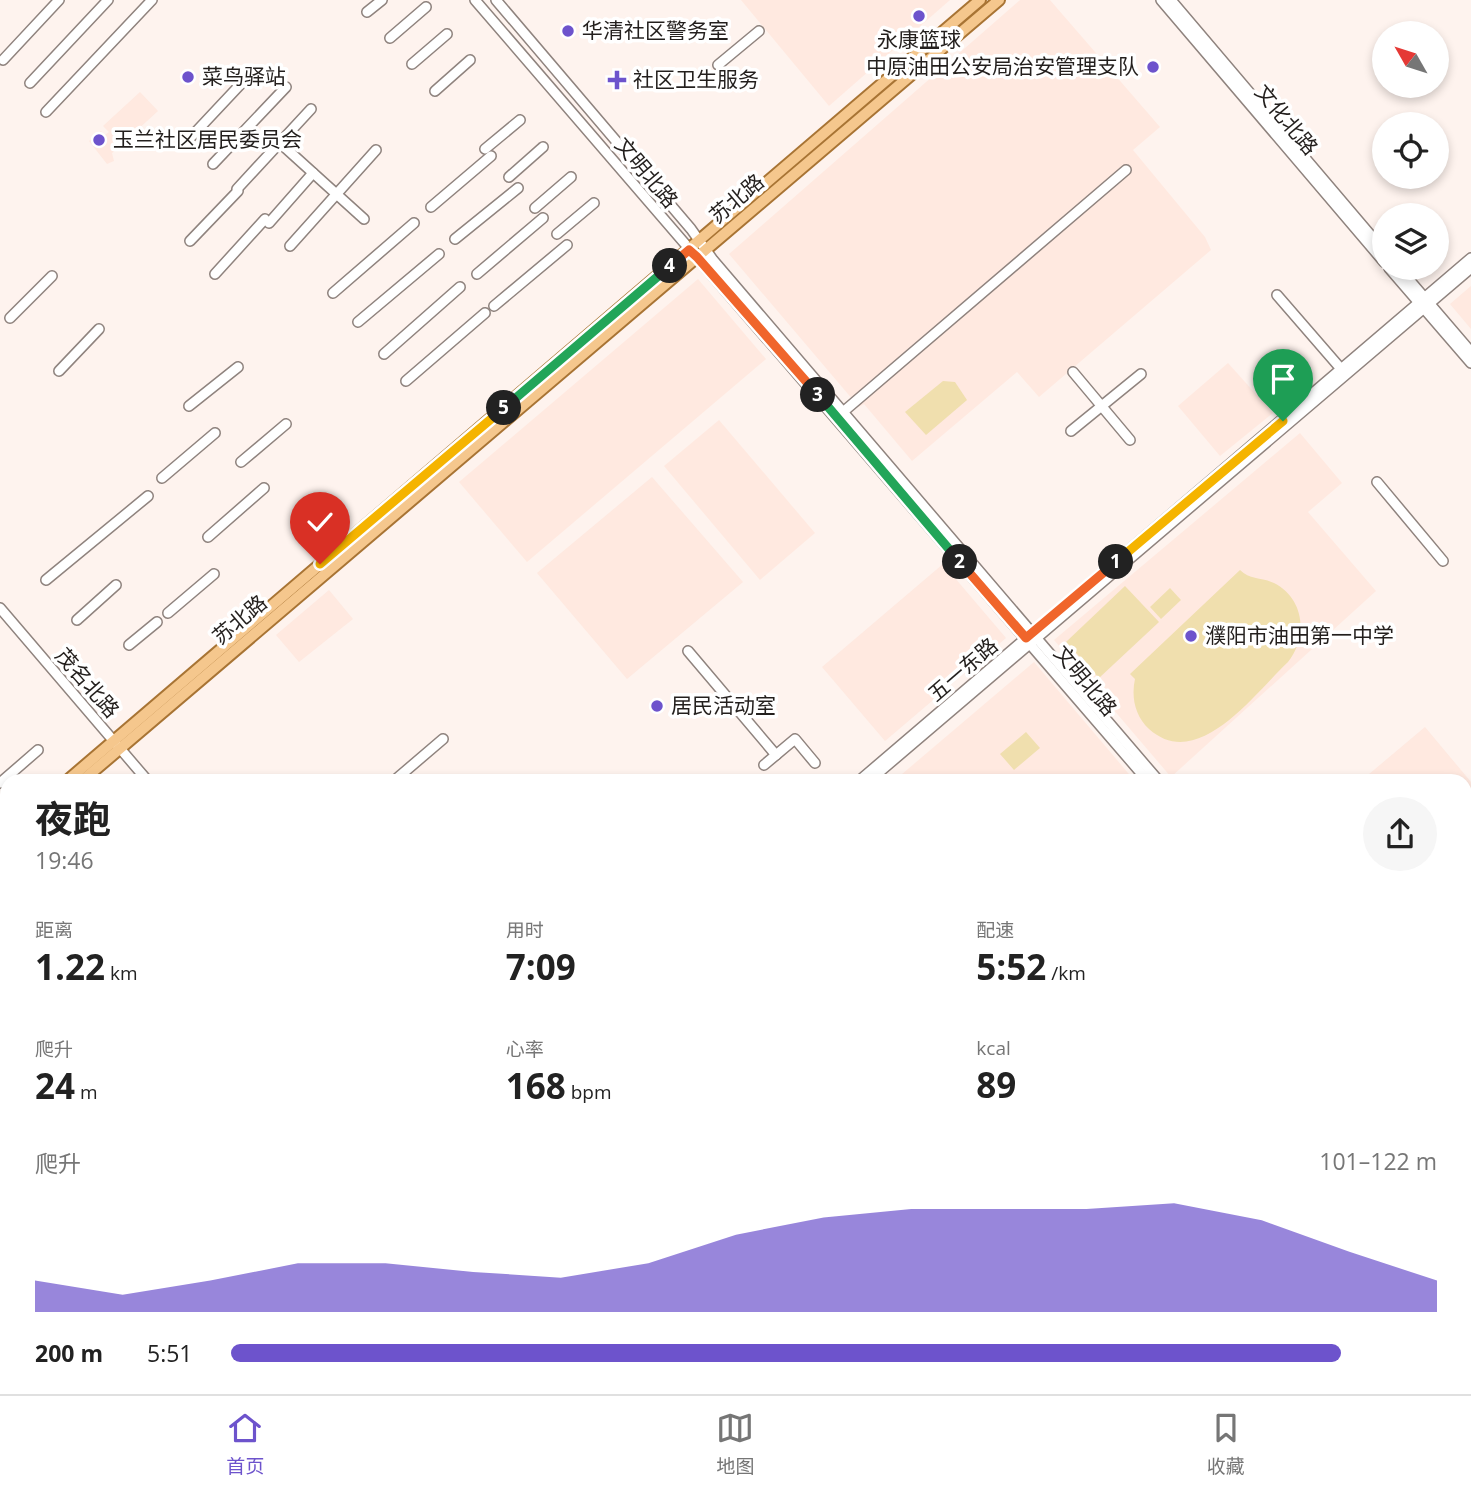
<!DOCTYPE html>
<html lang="zh">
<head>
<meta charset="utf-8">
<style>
  :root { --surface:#fff; --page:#f6f6f6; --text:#222; --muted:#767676; --line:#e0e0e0; --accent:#6d53cc }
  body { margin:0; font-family:"Open Sans","Noto Sans SC",sans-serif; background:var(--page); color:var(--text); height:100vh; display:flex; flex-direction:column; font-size:26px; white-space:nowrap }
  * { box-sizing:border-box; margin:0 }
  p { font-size:23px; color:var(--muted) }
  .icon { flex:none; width:38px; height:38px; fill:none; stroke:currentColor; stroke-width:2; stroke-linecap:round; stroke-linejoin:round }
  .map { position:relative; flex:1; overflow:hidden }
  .drawer { position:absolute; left:0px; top:774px; width:1472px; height:621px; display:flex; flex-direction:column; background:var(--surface); border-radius:21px 21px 0 0; box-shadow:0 4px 10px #0003 }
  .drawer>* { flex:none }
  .needle { width:46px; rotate:309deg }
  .fabs { position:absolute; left:1372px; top:21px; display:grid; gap:14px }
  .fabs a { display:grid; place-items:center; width:77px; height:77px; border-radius:50%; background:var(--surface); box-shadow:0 4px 10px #0003; font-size:35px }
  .pin { position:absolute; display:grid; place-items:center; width:60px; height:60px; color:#fff; margin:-72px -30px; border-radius:50% 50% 50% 0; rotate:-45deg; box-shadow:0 0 7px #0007 }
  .pin .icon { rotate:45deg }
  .km { position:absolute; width:35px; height:35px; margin:-18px; border-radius:50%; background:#222; color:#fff; font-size:19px; line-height:35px; text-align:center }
  .round { display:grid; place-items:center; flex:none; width:74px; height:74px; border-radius:37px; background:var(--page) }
  .head { display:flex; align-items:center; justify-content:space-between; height:119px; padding:0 35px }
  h1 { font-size:38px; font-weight:700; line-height:52px }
  .stats { display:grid; grid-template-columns:repeat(3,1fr); gap:10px; height:119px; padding:7px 35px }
  .stats div { display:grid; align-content:center }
  .stats b { font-size:35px; font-weight:700 }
  .stats small { font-size:19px; font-weight:400 }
  .stats p { font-size:19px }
  .chart { height:196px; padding:14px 35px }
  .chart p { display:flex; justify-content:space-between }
  .chart svg { width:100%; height:126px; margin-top:7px; fill:var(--accent); opacity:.7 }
  ul { padding:0 35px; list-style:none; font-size:23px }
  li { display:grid; grid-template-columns:112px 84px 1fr; align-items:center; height:52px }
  li i { height:18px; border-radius:9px; background:var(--accent) }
  .dock { display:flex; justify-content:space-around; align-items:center; height:98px; border-top:2px solid var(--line); background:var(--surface); font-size:19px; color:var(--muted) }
  .dock a { display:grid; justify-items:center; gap:4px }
  .dock .current { color:var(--accent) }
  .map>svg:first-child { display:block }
  .built { fill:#ffe9e0 }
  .green { fill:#f0dfae }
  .water { fill:#febcd1 }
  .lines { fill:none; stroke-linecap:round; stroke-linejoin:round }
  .minor-casing { stroke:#8f837e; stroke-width:12 }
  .major-casing { stroke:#a87434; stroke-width:14 }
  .minor { stroke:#fff; stroke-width:9 }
  .major { stroke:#f5c78d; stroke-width:10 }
  .split-1-casing { stroke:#fff; stroke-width:14 }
  .split-2-casing { stroke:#fff; stroke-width:14 }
  .split-3-casing { stroke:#fff; stroke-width:14 }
  .split-4-casing { stroke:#fff; stroke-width:14 }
  .split-5-casing { stroke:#fff; stroke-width:14 }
  .split-6-casing { stroke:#fff; stroke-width:14 }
  .split-1 { stroke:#f5b400; stroke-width:9 }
  .split-2 { stroke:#f0652b; stroke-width:9 }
  .split-3 { stroke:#22a559; stroke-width:9 }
  .split-4 { stroke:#f0652b; stroke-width:9 }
  .split-5 { stroke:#22a559; stroke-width:9 }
  .split-6 { stroke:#f5b400; stroke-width:9 }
  .poi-dot { fill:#6d53cc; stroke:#fff; stroke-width:2.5 }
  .labels { text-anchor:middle; stroke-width:7; stroke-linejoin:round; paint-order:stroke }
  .poi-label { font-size:21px; fill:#231f1d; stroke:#fff; text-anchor:start }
  .street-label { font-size:21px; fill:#231f1d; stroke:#fff }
</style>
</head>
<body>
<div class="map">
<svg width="1471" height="1394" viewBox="0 0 1471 1394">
  <rect width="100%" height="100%" fill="#fef3ee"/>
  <g class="built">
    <polygon points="741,0 950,0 829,106"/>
    <polygon points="1020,0 1050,0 1160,127 1133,150 1205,237 1211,250 1039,397 1017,372 912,461 864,404 859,407 729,254"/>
    <polygon points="140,92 158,111 112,153 114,161 107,164 89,141 101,131 105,135 109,132 103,126"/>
    <polygon points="698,279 766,359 527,562 459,482"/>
    <polygon points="1471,286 1471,329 1450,304"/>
    <polygon points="1228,363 1273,413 1220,456 1178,406"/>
    <polygon points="719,420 815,533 760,580 664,466"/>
    <polygon points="1300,433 1342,483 1308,512 1376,591 1171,777 1054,640"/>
    <polygon points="652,477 743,582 627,679 537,573"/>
    <polygon points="943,564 1006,638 885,741 822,667"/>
    <polygon points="329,590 353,619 299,662 276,635"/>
    <polygon points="1034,662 1134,780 895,780"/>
    <polygon points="1425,727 1471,782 1471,880 1465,885 1465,780 1362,780"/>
    <polygon points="1471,944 1471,1049 1465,1054 1465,949"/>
    <polygon points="184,1388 256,1388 271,1394 176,1394"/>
    <polygon points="629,1388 654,1388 659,1394 622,1394"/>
    <polygon points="723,1388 846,1388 838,1394 716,1394"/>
    <polygon points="1158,1388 1345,1388 1348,1391 1344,1394 1163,1394"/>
    <polygon points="1399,1388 1422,1388 1427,1394 1391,1394"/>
  </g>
  <g class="green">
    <polygon points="943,381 955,382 967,400 926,435 905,412"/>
    <path d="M 1240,570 C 1250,580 1261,577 1274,583 C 1305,599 1308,637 1288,662 C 1255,693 1198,773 1149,729 C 1135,716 1131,697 1135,679 L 1130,674 Z"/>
    <polygon points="1125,586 1159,622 1099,678 1066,642"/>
    <polygon points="1170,588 1181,600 1161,619 1150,607"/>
    <polygon points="1026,732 1040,748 1014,770 1000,754"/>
    <polygon points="7,871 7,936 0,931 0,877"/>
    <polygon points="378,1388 469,1388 474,1394 393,1394"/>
  </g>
  <g class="water">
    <polygon points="0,1119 7,1128 7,1159 0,1151"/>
    <polygon points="293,1388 356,1388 371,1394 310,1394"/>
  </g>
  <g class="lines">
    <g class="minor-casing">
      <g id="minor">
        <polyline points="475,0 1147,780"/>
        <polyline points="496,0 691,229 713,260 1158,780"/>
        <polyline points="1161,0 1384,262"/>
        <polyline points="1171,0 1384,251"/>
        <polyline points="367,12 382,0"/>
        <polyline points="390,38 426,7"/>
        <polyline points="3,60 59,0"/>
        <polyline points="412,64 447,34"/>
        <polyline points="718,65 759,31"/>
        <polyline points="30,83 108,0"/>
        <polyline points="435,91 470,60"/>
        <polyline points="46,112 152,0"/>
        <polyline points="191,137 252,72"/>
        <polyline points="280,143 364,219"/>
        <polyline points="485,149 520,120"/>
        <polyline points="213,164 286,87"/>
        <polyline points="509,177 543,147"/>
        <polyline points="237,189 311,109"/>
        <polyline points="431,207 491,156"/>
        <polyline points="535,208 571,177"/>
        <polyline points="269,223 313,173"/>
        <polyline points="557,234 594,203"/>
        <polyline points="455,239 518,188"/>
        <polyline points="190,241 238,191"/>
        <polyline points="290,246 376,150"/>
        <polyline points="1389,268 1471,363"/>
        <polyline points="1399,268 1471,352"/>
        <polyline points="215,274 265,219"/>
        <polyline points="477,274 543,218"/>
        <polyline points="333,293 414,223"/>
        <polyline points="1277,295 1342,370"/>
        <polyline points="494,306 567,245"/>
        <polyline points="10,318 52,276"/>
        <polyline points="358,322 439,254"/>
        <polyline points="384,354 460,287"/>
        <polyline points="59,371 99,329"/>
        <polyline points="1073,372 1130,440"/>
        <polyline points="406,381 485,313"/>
        <polyline points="189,406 238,367"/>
        <polyline points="843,412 1126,170"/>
        <polyline points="1071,431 1141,374"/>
        <polyline points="241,462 286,424"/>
        <polyline points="162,478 215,433"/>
        <polyline points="1377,482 1443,561"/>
        <polyline points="208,537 264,488"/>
        <polyline points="46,580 148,496"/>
        <polyline points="0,608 147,780"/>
        <polyline points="168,613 214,574"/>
        <polyline points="77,620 116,585"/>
        <polyline points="129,645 157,622"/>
        <polyline points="688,651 776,755"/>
        <polyline points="764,765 795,739 815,763"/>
        <polyline points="395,780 443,739"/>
        <polyline points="860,780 1471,258"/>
        <polyline points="870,780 1471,268"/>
        <polyline points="0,783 38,750"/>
        <polyline points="1465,1140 1471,1147"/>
        <polyline points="1465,1155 1471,1162"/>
        <polyline points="0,1269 7,1263"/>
        <polyline points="0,1311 7,1305"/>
        <polyline points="0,1335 7,1343"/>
        <polyline points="0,1355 7,1349"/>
        <polyline points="44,1388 50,1394"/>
        <polyline points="479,1388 485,1394"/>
        <polyline points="665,1388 671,1394"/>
        <polyline points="1039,1388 1045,1394"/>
        <polyline points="690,1391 693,1388"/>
        <polyline points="142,1394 150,1388"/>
        <polyline points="152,1394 159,1388"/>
        <polyline points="611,1394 618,1388"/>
      </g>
    </g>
    <g class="major-casing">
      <g id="major">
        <polyline points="68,780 980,0"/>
        <polyline points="83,780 999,0"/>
        <polyline points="0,839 7,833"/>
        <polyline points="0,852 7,846"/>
        <polyline points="1465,916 1471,910"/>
        <polyline points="1465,928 1471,922"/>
        <polyline points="904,1394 912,1388"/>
        <polyline points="918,1394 925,1388"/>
      </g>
    </g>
    <use href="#minor" class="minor"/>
    <use href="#major" class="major"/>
  </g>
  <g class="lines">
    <g class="split-1-casing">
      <polyline id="split-1" points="1116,562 1283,421"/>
    </g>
    <g class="split-2-casing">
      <polyline id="split-2" points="960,562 1026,638 1116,562"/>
    </g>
    <g class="split-3-casing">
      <polyline id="split-3" points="818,395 960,562"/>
    </g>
    <g class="split-4-casing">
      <polyline id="split-4" points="670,266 689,250 697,257 818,395"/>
    </g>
    <g class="split-5-casing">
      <polyline id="split-5" points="504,408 670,266"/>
    </g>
    <g class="split-6-casing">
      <polyline id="split-6" points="320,564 504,408"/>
    </g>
    <use href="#split-1" class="split-1"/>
    <use href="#split-2" class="split-2"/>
    <use href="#split-3" class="split-3"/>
    <use href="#split-4" class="split-4"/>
    <use href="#split-5" class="split-5"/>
    <use href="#split-6" class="split-6"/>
  </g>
  <g class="poi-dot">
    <circle cx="919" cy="16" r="7"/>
    <circle cx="568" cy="31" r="7"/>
    <circle cx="1153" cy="67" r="7"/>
    <circle cx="188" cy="77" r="7"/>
    <path d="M613.5 69.5h7v7h7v7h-7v7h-7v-7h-7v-7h7z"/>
    <circle cx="99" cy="140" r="7"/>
    <circle cx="1191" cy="636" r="7"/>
    <circle cx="657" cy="706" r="7"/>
  </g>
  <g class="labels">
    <g class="poi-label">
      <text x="582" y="38">华清社区警务室</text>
      <text x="919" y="47" text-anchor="middle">永康篮球</text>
      <text x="1139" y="74" text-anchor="end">中原油田公安局治安管理支队</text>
      <text x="202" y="84">菜鸟驿站</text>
      <text x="633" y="87">社区卫生服务</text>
      <text x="113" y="147">玉兰社区居民委员会</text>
      <text x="1205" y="643">濮阳市油田第一中学</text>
      <text x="671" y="713">居民活动室</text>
    </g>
    <g class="street-label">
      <text transform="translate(1286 120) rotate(50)" y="7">文化北路</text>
      <text transform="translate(646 173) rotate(50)" y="7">文明北路</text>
      <text transform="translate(737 199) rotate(-40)" y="7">苏北路</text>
      <text transform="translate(240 620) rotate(-40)" y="7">苏北路</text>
      <text transform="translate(963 670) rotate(-41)" y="7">五一东路</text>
      <text transform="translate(1085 681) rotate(50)" y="7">文明北路</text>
      <text transform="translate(87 683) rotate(49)" y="7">茂名北路</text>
    </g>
  </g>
</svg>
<div class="fabs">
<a><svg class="needle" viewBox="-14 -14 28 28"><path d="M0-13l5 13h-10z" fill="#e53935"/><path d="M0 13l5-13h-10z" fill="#767676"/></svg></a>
<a><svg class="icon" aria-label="locate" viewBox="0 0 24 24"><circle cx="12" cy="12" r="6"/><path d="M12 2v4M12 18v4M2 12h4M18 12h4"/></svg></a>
<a><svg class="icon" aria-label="layers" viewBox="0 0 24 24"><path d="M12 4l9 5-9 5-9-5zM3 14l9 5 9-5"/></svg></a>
</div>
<div class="pin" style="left:1283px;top:421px;background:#1e9e55"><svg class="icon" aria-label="arrive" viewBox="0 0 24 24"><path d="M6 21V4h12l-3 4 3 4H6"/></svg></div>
<div class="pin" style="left:320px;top:564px;background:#d93025"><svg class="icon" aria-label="check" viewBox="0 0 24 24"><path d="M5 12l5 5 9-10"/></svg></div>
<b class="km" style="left:1116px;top:562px">1</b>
<b class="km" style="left:960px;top:562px">2</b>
<b class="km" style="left:818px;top:395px">3</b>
<b class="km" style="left:670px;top:266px">4</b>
<b class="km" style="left:504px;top:408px">5</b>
<section class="drawer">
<div class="head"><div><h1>夜跑</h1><p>19:46</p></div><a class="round"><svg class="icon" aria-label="share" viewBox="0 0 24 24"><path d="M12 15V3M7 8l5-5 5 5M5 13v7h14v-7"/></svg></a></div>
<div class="stats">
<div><p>距离</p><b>1.22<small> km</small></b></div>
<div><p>用时</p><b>7:09</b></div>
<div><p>配速</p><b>5:52<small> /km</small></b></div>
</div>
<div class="stats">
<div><p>爬升</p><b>24<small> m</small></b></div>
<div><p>心率</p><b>168<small> bpm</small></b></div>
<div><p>kcal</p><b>89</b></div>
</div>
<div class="chart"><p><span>爬升</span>101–122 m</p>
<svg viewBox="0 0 160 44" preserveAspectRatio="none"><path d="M0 44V33L10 38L20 33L30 27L40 27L50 30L60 32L70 27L80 17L90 11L100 8L110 8L120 8L130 6L140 12L150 23L160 33V44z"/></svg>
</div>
<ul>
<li><b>200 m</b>5:51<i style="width:92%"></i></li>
</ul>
</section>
</div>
<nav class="dock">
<a class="current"><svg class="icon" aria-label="home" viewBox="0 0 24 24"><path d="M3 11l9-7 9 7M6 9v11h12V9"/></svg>首页</a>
<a><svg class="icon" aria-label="map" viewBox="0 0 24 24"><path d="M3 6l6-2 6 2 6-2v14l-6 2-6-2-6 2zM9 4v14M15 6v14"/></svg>地图</a>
<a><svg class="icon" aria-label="saved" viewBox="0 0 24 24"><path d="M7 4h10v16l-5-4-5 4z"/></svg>收藏</a>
</nav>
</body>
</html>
